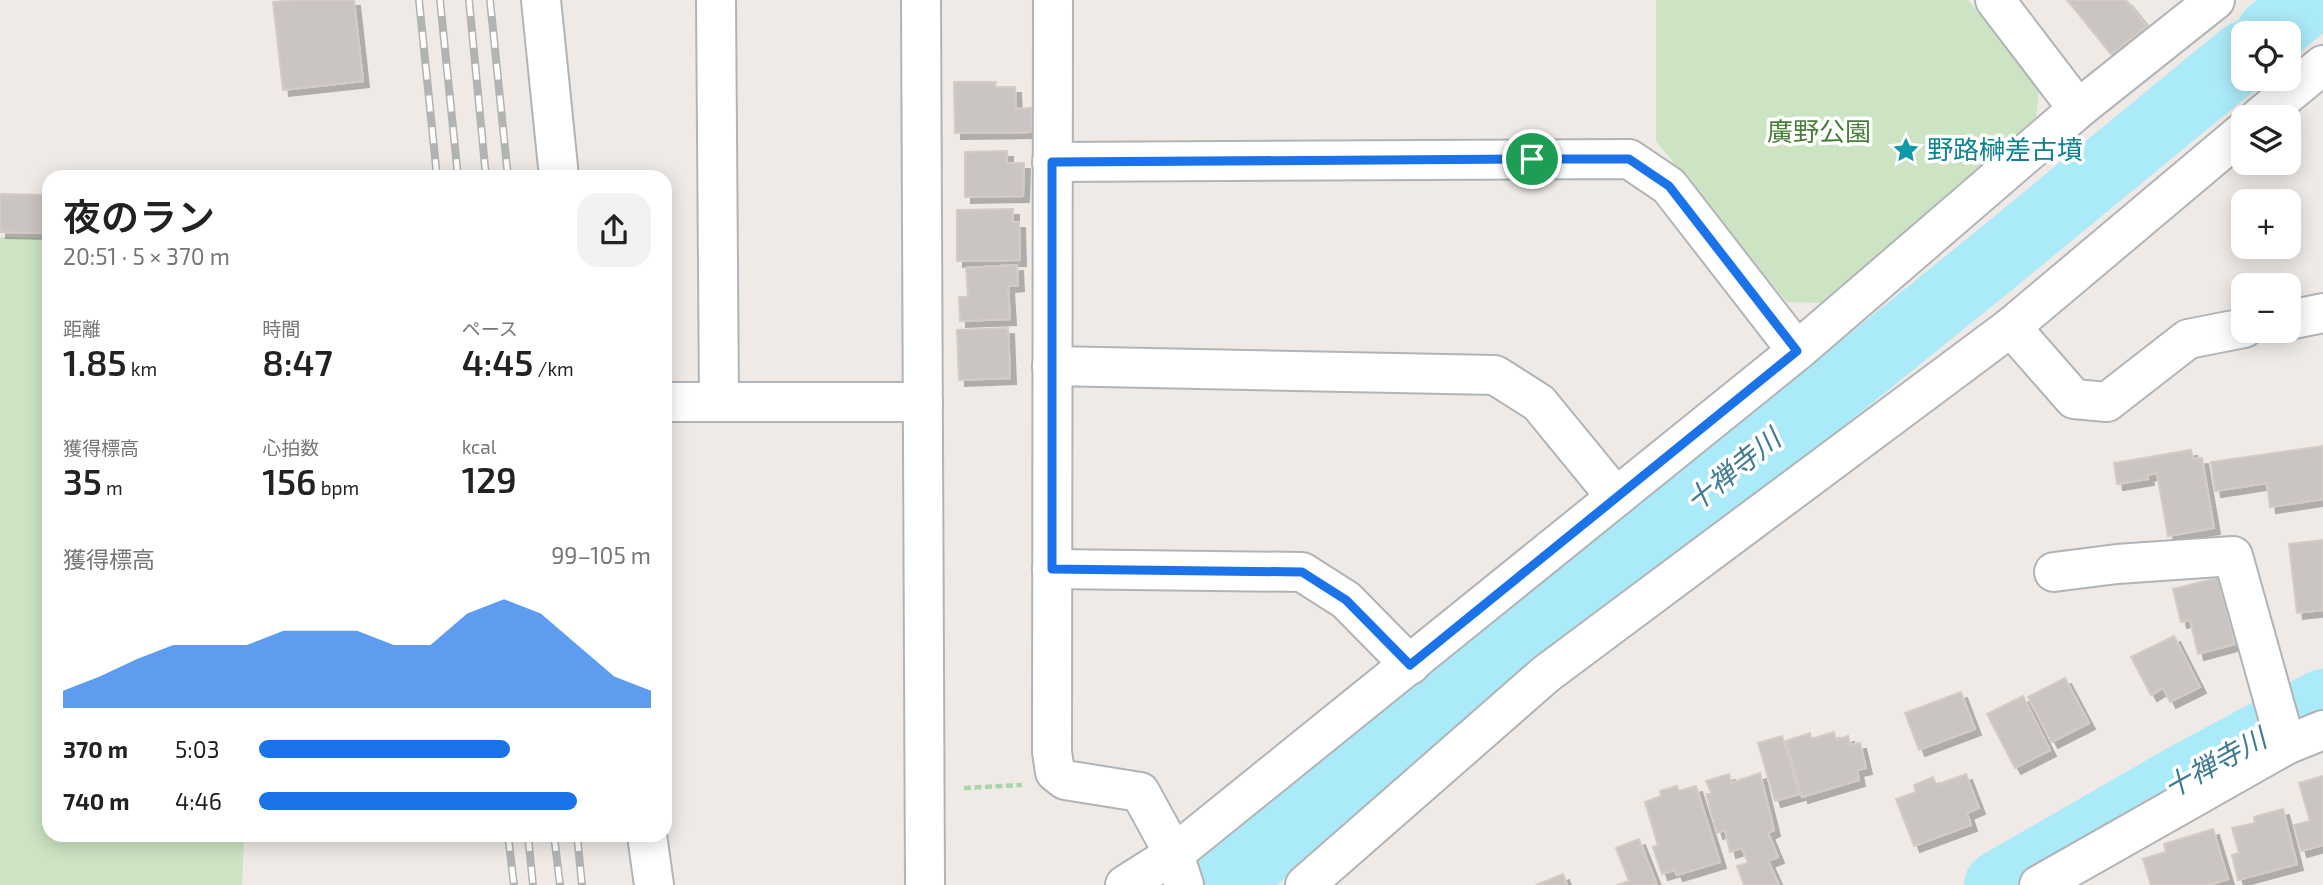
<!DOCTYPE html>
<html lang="ja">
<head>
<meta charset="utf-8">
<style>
  :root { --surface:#fff; --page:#f2f2f2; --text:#222; --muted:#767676; --accent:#1a73e8 }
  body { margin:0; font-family:"Exo 2","Noto Sans JP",sans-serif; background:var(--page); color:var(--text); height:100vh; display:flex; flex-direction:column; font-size:26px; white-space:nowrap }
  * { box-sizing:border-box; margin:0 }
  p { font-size:23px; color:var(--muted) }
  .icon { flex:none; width:38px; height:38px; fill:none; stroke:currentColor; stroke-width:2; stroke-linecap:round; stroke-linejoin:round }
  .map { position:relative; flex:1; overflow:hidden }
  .details { position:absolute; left:42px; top:170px; width:630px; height:672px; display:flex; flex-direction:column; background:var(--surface); border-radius:21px; box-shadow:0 4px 18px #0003 }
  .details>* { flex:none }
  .tools { position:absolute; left:2231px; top:21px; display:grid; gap:14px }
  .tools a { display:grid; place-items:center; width:70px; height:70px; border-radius:14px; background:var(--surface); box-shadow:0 4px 18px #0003; font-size:35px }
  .pin { position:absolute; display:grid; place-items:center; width:60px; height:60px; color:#fff; margin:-30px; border:4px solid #fff; border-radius:50%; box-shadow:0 2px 7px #0007 }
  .round { display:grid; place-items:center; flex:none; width:74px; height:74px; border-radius:21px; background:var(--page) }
  .summary { display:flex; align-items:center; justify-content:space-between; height:119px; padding:0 21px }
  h1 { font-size:38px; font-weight:600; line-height:52px }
  .figures { display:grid; grid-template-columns:repeat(3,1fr); gap:10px; height:119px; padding:7px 21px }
  .figures div { display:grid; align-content:center }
  .figures b { font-size:35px; font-weight:600 }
  .figures small { font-size:19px; font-weight:400 }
  .figures p { font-size:19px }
  .chart { height:196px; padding:14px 21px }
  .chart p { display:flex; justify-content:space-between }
  .chart svg { width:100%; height:126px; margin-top:7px; fill:var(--accent); opacity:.7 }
  ul { padding:0 21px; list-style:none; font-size:23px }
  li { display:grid; grid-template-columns:112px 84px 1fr; align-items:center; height:52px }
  li i { height:18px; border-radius:9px; background:var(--accent) }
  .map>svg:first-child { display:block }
  .green { fill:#cce4c4 }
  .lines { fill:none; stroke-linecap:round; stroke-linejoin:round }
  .river { stroke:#abeaf9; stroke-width:68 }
  .building { fill:#cac5c2; stroke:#d3cbc4; stroke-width:2; filter:url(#shadow) }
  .minor-casing { stroke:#b1b4b7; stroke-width:42 }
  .path { stroke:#a8d5a9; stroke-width:4.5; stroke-dasharray:7 3.5; stroke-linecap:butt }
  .minor { stroke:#fff; stroke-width:38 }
  .rail-casing { stroke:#b2b3b3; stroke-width:8 }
  .rail { stroke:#fff; stroke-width:5; stroke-dasharray:16; stroke-linecap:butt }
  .route-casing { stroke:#fff; stroke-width:14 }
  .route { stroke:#1a73e8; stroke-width:9 }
  .labels { text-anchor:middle; stroke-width:7; stroke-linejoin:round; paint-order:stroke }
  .park-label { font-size:26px; fill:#477f3a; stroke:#fff }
  .culture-label { font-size:26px; fill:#0d838f; stroke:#fff; text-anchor:start }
  .water-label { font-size:28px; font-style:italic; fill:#3f7b91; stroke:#fff }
</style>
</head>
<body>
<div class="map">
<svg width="2323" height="885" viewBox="0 0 2323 885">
  <defs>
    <filter id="shadow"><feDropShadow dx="6" dy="6" stdDeviation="0" flood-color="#0004"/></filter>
  </defs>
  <rect width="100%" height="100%" fill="#efeae6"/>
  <g class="green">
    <polygon points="1656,0 1968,0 2039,85 2036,122 1822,303 1787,302 1656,141"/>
    <polygon points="0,237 49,238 49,835 244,835 242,885 0,885"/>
  </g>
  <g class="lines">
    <g class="river">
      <polyline points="2270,33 2310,0"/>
      <polyline points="1223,885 1996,259 2244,55"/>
      <polyline points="1998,885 2182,779 2323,703"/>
    </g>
  </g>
  <g class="building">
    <polygon points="296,0 354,0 363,81 283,90 273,2"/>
    <polygon points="2067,0 2126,0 2147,26 2111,54"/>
    <polygon points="954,82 996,82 995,87 1015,87 1016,109 1031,108 1031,132 955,133"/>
    <polygon points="1007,151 1007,163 1024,163 1023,196 965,197 965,152"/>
    <polygon points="0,194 49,195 49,233 0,232"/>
    <polygon points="1013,209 1013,222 1019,222 1020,260 957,261 957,210"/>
    <polygon points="1017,265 1018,285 1008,286 1010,319 960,321 959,297 968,297 966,268"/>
    <polygon points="1008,328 1010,378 959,380 957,330"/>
    <polygon points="2323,446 2323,499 2270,507 2267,483 2215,491 2211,462"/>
    <polygon points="2191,450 2193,459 2202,458 2214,528 2168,536 2157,473 2147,475 2148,479 2117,484 2114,463"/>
    <polygon points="2323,540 2323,610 2297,613 2289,544"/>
    <polygon points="2218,578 2235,644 2198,654 2190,620 2181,622 2173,589"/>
    <polygon points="2174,636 2200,687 2170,702 2163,688 2151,695 2131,657"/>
    <polygon points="2065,678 2089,723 2052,742 2028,697"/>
    <polygon points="1961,692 1975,729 1919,750 1905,713"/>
    <polygon points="2023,696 2050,750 2015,768 1987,714"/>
    <polygon points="1834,732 1836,740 1848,736 1850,745 1860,743 1866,768 1857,770 1859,780 1802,797 1786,741 1810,733 1811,739"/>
    <polygon points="1782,736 1799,794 1775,801 1758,743"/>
    <polygon points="1760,773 1774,830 1768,833 1778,857 1768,861 1779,885 1744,885 1737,866 1748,863 1742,848 1730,852 1725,830 1717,833 1706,794 1712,794 1706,781 1729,774 1731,783"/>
    <polygon points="1966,774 1979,808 1967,813 1971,825 1914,846 1896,799 1916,792 1914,785 1933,777 1936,785"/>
    <polygon points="2323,776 2323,845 2301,851 2294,825 2310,821 2299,783"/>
    <polygon points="1677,786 1679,791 1696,786 1720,862 1677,875 1675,870 1662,874 1653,847 1658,845 1645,802 1661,796 1660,791"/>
    <polygon points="2283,809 2297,864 2238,880 2232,855 2239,853 2232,828 2255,823 2254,817"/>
    <polygon points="2213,829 2228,879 2209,885 2151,885 2143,859 2166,852 2164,844"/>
    <polygon points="1639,839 1657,885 1617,885 1629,881 1616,848"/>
    <polygon points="1563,874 1567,885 1536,885"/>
  </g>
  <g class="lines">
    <g class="minor-casing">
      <g id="minor">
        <polyline points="541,0 559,177"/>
        <polyline points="716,0 719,402"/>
        <polyline points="921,0 925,885"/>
        <polyline points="1053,0 1052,752 1055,772 1065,780 1140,792 1174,854 1184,885"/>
        <polyline points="1995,0 2078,109"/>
        <polyline points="2260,117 2323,65"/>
        <polyline points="1052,162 1629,159 1669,186 1797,351"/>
        <polyline points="2289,320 2323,313"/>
        <polyline points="2011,327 2074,399 2107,402 2188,339 2244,328"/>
        <polyline points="1052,366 1495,375 1539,403 1616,497"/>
        <polyline points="665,402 923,402"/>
        <polyline points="1052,569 1302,572 1346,600 1410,665"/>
        <polyline points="2054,572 2117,564 2233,556 2286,745"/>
        <polyline points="647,835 654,885"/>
        <polyline points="1125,885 1174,854 1797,351 2078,109 2215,0"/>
        <polyline points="1305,885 1546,674 2011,327 2244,131"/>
        <polyline points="2039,885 2286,745 2323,730"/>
      </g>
    </g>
    <polyline class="path" points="964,788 1022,785"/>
    <use href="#minor" class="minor"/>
    <g class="rail-casing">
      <g id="rail">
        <polyline points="419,0 437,177"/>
        <polyline points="440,0 458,177"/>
        <polyline points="469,0 486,177"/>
        <polyline points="490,0 508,177"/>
        <polyline points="508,835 514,885"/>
        <polyline points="528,835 533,885"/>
        <polyline points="554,835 560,885"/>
        <polyline points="577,835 582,885"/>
      </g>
    </g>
    <use href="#rail" class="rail"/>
  </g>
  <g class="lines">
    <g class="route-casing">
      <polygon id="route" points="1532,159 1629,159 1669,186 1797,351 1410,665 1346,600 1302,572 1052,569 1052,162"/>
    </g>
    <use href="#route" class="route"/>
  </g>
  <defs>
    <g id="sight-bare" transform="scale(2.1)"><path d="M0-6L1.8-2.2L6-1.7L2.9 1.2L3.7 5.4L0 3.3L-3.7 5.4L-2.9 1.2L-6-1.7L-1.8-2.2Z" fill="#0f9aa8" stroke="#fff" stroke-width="2.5" paint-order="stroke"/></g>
  </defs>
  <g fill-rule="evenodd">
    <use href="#sight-bare" x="1906" y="150"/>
  </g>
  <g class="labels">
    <g class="park-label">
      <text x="1819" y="141">廣野公園</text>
    </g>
    <g class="culture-label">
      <text x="1927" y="159">野路榊差古墳</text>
    </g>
    <g class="water-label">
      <text transform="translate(1733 470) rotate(-39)" y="10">十禅寺川</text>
      <text transform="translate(2215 763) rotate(-29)" y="10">十禅寺川</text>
    </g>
  </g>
</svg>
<div class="tools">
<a><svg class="icon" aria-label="locate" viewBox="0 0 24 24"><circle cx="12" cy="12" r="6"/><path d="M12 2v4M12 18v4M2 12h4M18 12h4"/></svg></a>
<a><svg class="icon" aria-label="layers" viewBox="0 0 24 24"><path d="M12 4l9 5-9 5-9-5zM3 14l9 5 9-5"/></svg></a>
<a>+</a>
<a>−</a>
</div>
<div class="pin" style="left:1532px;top:159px;background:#1e9e55"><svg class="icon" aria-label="arrive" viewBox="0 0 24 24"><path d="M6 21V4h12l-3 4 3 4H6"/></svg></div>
<section class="details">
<div class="summary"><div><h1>夜のラン</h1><p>20:51 · 5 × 370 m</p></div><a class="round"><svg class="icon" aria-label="share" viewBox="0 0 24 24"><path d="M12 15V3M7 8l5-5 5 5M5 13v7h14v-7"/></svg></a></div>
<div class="figures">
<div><p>距離</p><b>1.85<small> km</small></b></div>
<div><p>時間</p><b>8:47</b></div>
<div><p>ペース</p><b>4:45<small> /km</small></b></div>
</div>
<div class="figures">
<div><p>獲得標高</p><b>35<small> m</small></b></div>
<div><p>心拍数</p><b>156<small> bpm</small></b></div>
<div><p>kcal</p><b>129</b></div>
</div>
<div class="chart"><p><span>獲得標高</span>99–105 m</p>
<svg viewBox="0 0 160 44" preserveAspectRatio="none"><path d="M0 44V38L10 33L20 27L30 22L40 22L50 22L60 17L70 17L80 17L90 22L100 22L110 11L120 6L130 11L140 22L150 33L160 38V44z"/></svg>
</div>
<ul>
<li><b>370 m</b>5:03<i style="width:64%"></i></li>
<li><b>740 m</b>4:46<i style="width:81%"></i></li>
</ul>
</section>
</div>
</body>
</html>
